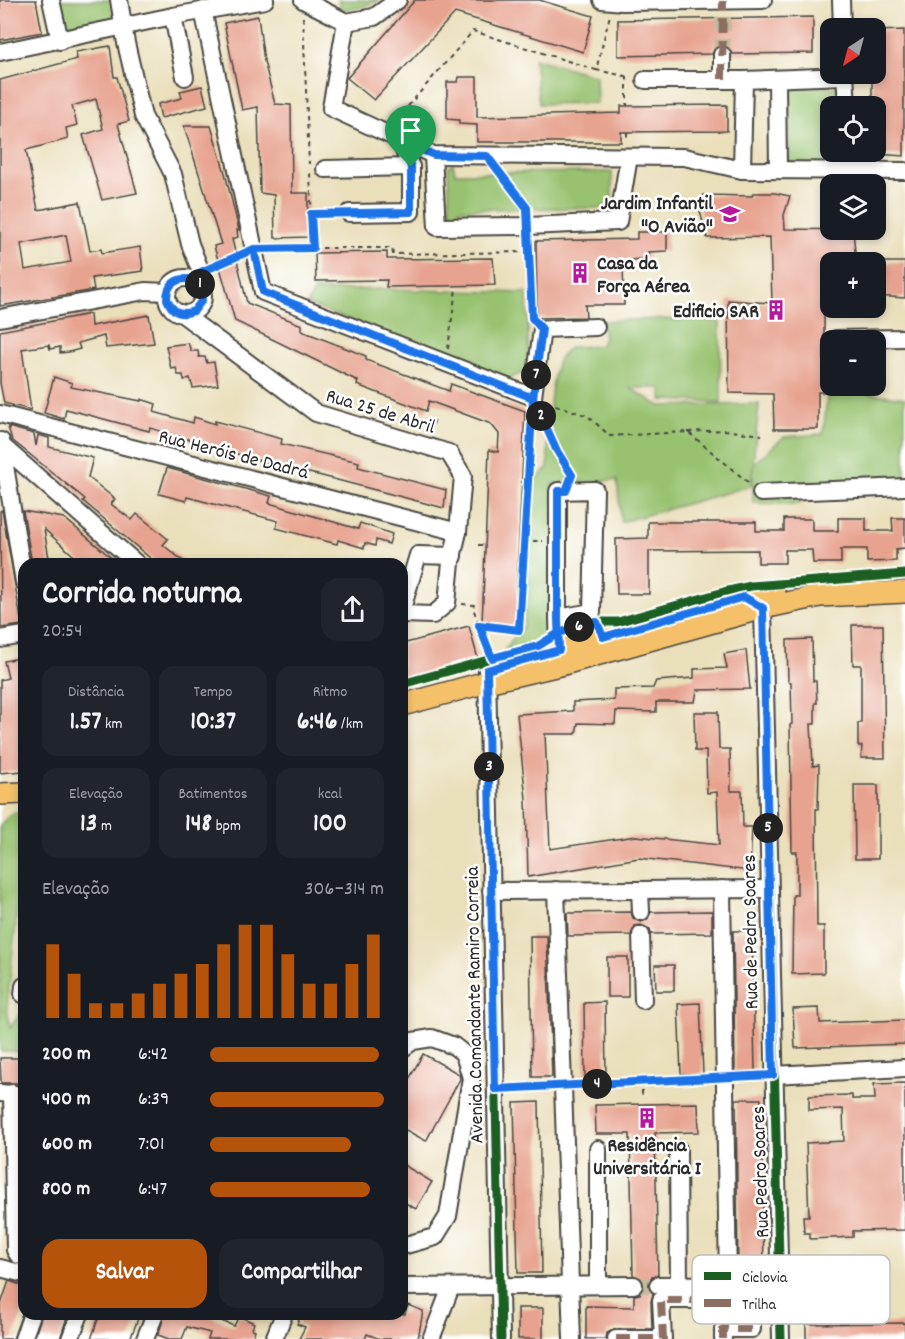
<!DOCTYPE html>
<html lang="pt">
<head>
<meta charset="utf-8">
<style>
  :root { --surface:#171b24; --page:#20242c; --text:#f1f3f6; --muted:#9ea1a6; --accent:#b45309 }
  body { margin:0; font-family:Dekko,sans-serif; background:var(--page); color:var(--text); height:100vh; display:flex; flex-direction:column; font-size:22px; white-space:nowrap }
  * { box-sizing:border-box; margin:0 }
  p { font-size:20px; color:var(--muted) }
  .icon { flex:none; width:33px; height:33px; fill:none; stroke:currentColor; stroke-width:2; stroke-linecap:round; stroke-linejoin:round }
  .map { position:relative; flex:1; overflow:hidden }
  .details { position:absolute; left:18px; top:558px; width:390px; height:762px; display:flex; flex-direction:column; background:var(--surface); border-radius:18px; box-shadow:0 3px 9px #0003 }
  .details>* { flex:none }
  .needle { width:39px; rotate:216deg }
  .tools { position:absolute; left:820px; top:18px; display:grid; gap:12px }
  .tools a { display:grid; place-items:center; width:66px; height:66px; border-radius:12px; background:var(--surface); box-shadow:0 3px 9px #0003; font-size:30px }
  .pin { position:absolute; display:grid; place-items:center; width:51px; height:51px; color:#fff; margin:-62px -26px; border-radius:50% 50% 50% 0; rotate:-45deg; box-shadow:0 0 6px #0007 }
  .pin .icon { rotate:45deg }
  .km { position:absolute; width:30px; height:30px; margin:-15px; border-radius:50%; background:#222; color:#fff; font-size:16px; line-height:30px; text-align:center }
  .round { display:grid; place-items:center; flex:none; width:63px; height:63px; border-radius:18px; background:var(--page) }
  .head { display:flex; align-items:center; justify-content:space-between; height:102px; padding:0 24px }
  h1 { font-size:33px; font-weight:700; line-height:45px }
  .figures { display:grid; grid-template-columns:repeat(3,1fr); gap:9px; height:102px; padding:6px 24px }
  .figures div { display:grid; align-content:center; border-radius:15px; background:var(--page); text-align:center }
  .figures b { font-size:26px; font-weight:700 }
  .figures small { font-size:16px; font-weight:400 }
  .figures p { font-size:16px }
  .chart { height:168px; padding:12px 24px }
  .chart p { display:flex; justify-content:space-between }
  .chart svg { width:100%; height:108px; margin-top:6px; stroke:var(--accent); stroke-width:6 }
  .primary-button { display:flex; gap:12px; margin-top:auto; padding:12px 24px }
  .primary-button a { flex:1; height:69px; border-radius:18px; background:var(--accent); color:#fff; font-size:24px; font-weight:700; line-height:69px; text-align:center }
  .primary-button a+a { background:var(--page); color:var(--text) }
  ul { padding:0 24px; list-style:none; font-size:20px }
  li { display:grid; grid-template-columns:96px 72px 1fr; align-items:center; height:45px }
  li i { height:15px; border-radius:8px; background:var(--accent) }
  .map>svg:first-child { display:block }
  .green { fill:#98c26f; stroke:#62764d; stroke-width:1.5 }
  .building { fill:#e7a38f; fill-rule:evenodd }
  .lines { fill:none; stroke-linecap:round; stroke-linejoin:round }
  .minor-tunnel { stroke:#c4bb9e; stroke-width:16; stroke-dasharray:16 8; stroke-linecap:butt }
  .minor-casing { stroke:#484641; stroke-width:20 }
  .major-casing { stroke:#484641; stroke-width:24 }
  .path { stroke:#484641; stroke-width:2; stroke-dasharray:4.5 4.5; stroke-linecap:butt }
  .minor { stroke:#fff; stroke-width:16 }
  .major { stroke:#f4c16a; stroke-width:21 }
  .quiet { stroke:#8d6e63; stroke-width:8; stroke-dasharray:15 8; stroke-linecap:butt }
  .cycleway-casing { stroke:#fff; stroke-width:13 }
  .cycleway { stroke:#1b5e20; stroke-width:9 }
  .route-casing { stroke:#fff; stroke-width:12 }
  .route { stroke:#1a73e8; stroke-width:8 }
  .labels { text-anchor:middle; stroke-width:5; stroke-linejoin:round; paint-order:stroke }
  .poi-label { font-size:20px; font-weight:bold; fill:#2b2b2b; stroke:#fff; text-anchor:end }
  .street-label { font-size:20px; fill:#2b2b2b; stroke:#fff }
  .key { fill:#fff; stroke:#bfbfbf; stroke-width:1.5 }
  .key-label { font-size:16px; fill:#2b2b2b }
</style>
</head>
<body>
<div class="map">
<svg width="905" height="1339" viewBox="0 0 905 1339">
  <rect width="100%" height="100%" fill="#fff"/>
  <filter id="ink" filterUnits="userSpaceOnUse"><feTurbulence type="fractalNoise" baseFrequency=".0167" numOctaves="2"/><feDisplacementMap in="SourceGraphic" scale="12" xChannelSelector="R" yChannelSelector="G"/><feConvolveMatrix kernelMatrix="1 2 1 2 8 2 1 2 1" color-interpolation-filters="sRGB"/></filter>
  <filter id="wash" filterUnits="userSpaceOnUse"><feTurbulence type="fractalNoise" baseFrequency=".008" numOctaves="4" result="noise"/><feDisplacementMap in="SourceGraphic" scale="24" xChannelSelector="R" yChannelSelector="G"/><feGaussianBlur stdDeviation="1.35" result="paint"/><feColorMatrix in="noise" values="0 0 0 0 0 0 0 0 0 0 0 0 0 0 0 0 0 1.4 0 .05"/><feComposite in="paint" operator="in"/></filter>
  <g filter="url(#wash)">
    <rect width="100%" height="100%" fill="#eadfbb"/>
    <g class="green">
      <polygon points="59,0 113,0 117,18 65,29"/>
      <polygon points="338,0 380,0 363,7 342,10"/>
      <polygon points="534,58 596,76 597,103 539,104"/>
      <polygon points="789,87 837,87 837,106 831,106 831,152 837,152 837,163 789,163"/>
      <polygon points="453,163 455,173 612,172 612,208 459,209 458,222 450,221 448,167"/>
      <polygon points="383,289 527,293 529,370 506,380 307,304 314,291"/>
      <path d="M 661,319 L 720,322 L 721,402 L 662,400 L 662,388 L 630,388 L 660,406 L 759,404 L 753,464 L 784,437 L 823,434 L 828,388 L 905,398 L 905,483 L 801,485 L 800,504 L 753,503 L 753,466 L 751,486 L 621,522 L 617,480 L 553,484 L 553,628 L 545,640 L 505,649 L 524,625 L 531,483 L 548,468 C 547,440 549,387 558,361 C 560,355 566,351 570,347 L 600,346 L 604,339 L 602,321 Z"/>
      <polygon points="24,811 24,868 19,891 7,1008 10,1028 24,1009 24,1051 0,1051 0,825 12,813"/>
    </g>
    <g id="blocks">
      <g class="building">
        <polygon points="0,0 36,0 42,32 0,40"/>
        <polygon points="415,0 539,0 593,16 583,52 455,13 374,100 347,78"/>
        <polygon points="258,16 264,61 275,104 291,105 292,193 308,193 308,237 275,238 274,195 260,193 258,107 242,110 224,23"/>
        <polygon points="813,17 813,53 732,54 728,46 721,45 716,46 712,54 618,56 618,20"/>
        <polygon points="904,30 904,156 876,154 876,106 872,106 872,74 876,74 876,31"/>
        <path d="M 110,46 L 114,77 L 117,77 L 129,121 L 118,124 L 137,193 L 102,200 L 83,135 L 103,129 L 96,99 L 72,106 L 77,125 L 66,128 L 68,139 L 26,150 L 38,210 L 80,202 L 90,251 L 101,249 L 102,253 L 140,247 L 143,271 L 92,278 L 94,290 L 0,306 L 0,80 L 77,59 L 76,52 ZM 66,235 L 71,262 L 25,270 L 21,244 Z"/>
        <polygon points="459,77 477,77 477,117 621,113 621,106 727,105 727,131 621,132 621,142 477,142 477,125 459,124 459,120 447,119 447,82 458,82"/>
        <polygon points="202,86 207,106 161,118 158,104 182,98 180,91"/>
        <polygon points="184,126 211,126 225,173 239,230 237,230 238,237 232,239 247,303 302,325 302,331 366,356 366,360 449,391 451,384 525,411 517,583 517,628 482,624 489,450 498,452 499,434 491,424 429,401 426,411 357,385 358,381 235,321 214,246 221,244"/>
        <polygon points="753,193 775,193 790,196 784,215 785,229 853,230 856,262 831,262 831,306 824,305 824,392 818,392 818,429 774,429 773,394 729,393 728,300 772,303 770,237 707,238 700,211 703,195 752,196"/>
        <polygon points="637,232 667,232 667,251 648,252 648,258 623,261 624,305 585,305 586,317 537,318 536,241 637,239"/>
        <polygon points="387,252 387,259 493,258 495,285 386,287 387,280 316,281 315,253"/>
        <polygon points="876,262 905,262 905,298 876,296"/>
        <polygon points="90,314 91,326 149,315 154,343 106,348 104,336 78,343 80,349 69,352 60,353 60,347 50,349 49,345 22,349 31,410 4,403 0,383 0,331"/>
        <polygon points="188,343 191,351 198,351 199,357 205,357 207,363 214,362 218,385 193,388 190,378 184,380 183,375 178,375 176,368 171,369 166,346"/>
        <polygon points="54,377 72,383 71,387 141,401 141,399 156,404 154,412 193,423 194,417 215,424 215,421 282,439 281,444 359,462 358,467 446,490 444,508 322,476 275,465 150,428 149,431 66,409 64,419 44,413"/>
        <polygon points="8,427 34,434 36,446 38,435 49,438 49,447 93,458 88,477 115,499 111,504 132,520 137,514 168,539 163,545 187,564 157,564 83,501 85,499 12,440"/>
        <polygon points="167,468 271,496 269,503 358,529 360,523 392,534 389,544 376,540 375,546 365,543 364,548 338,540 337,544 276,528 278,521 187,497 186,501 159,494"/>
        <polygon points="2,510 22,625 1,628 0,511"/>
        <polygon points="23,511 64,518 119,564 83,564 44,529 50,564 32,564"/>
        <polygon points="838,518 866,518 866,531 893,531 892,518 905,518 905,548 896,549 896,561 867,562 867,549 841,549 841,563 813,563 812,550 785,550 785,563 758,563 758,550 649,551 649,594 617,594 616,539 648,538 648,522 756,522 756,531 784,531 784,519 812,519 812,531 838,531"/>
        <polygon points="852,625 883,625 885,758 861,758 862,746 858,746 858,723 861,723 861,665 853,665"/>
        <polygon points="469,626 478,659 402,680 402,644"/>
        <polygon points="812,639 813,681 816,681 817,703 815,703 815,724 811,724 813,766 819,765 818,809 816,809 817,926 824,926 824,973 792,974 793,895 797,895 797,852 792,852 790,725 792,724 791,682 788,681 787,640"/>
        <polygon points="746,650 750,689 697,690 695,702 656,702 656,712 616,711 615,724 578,723 576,734 545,734 550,849 636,836 719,845 717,792 707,793 706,751 695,751 694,712 718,712 719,749 730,749 731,791 742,791 743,827 752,827 750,871 639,858 528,877 526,799 517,714 573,711 573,702 614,700 614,689 653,688 656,681 694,678 694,669 727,668 724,654"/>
        <polygon points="24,657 24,771 0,773 0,680 8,678 4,661"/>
        <polygon points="854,785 878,785 878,859 855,859"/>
        <polygon points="712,911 712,933 651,934 650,929 641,925 635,926 631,935 568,936 567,913 631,912 633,918 641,922 647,920 651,912"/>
        <polygon points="733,931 752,931 755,1071 735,1072"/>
        <polygon points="530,936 547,936 552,1077 532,1077"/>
        <rect x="607" y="957" width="21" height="40"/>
        <polygon points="655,965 674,965 674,991 656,991"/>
        <polygon points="605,1002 606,1078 585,1079 584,1003"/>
        <polygon points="700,1003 703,1074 681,1074 678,1004"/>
        <polygon points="819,1008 820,1023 905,1020 905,1044 795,1048 793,1009"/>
        <polygon points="423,1054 459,1074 460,1079 426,1141 402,1128 402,1092"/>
        <polygon points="0,1058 24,1058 24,1083 1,1083"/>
        <polygon points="905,1083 905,1230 853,1231 853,1237 810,1239 810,1233 804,1233 803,1216 809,1216 806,1143 844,1141 843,1109 809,1110 809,1096 852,1095 852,1099 875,1099 874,1084"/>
        <polygon points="736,1099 761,1099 764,1267 738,1268"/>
        <polygon points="539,1102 542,1273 518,1273 514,1103"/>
        <polygon points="698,1103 699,1132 655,1133 658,1275 652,1276 648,1285 653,1294 651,1301 652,1329 615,1329 607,1333 606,1339 586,1339 586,1306 634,1307 634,1295 640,1294 644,1285 643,1279 633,1275 630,1134 596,1134 595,1105"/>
        <polygon points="402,1164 432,1182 416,1209 402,1201"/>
        <polygon points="9,1281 24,1286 24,1308 13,1339 0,1339 0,1307"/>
        <polygon points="408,1305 423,1311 418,1339 380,1339 367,1334 365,1339 299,1339 305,1327 297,1324 302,1314 405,1314"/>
        <rect x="518" y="1308" width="25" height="31"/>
        <polygon points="42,1314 68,1314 60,1339 34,1339"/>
        <polygon points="100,1314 140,1314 130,1339 91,1339"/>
        <polygon points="165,1314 204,1314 234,1326 239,1316 254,1323 252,1329 255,1330 252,1339 208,1339 210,1333 187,1327 182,1339 169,1339 158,1335"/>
        <polygon points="905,1323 905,1339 806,1339 806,1324"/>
      </g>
    </g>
  </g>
  <g filter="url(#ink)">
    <use href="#blocks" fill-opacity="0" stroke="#484641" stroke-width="1.5"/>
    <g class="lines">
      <g class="minor-tunnel">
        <polyline points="722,55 723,17"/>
        <polyline points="634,1285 658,1285"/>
      </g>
      <g class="minor-casing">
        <g id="minor">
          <polyline points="51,0 60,41"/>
          <polyline points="119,0 126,43 143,116 173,174 190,244 201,272 200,286"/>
          <polyline points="303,0 346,22 374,17 398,0"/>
          <polyline points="602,0 623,2 763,0"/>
          <polyline points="841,0 842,28"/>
          <polyline points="203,10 263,292 533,397 542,329 596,327"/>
          <polyline points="173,16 185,77"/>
          <polyline points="346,22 331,108 433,155 684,157 742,170 905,171"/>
          <polyline points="0,52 173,16 265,0"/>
          <polyline points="845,74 847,106"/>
          <polyline points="722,79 722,55"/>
          <polyline points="777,79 778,170"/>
          <polyline points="645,80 744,80"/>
          <polyline points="849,152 850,170"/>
          <polyline points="433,155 437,227 528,226 618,222 629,157"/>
          <polyline points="325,169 411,167"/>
          <polyline points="742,170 744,80 845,76"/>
          <polyline points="349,213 411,212 411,167 400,141"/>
          <circle cx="185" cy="296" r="18"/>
          <polyline points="181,313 316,413 449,453 463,476 458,532 451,562 447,603 433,615 402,614"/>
          <polyline points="0,318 145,291 167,292"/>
          <polyline points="836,339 905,338"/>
          <polyline points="0,414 458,532"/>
          <polyline points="1,441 24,582"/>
          <polyline points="0,444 137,564"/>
          <polyline points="761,493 905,487"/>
          <polyline points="753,602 763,608 781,1339"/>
          <polyline points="402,609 418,555 453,556"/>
          <polyline points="558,618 592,612 595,490 558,491 558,618 559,650"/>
          <polyline points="0,639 24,635"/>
          <polyline points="487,670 501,1339"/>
          <polyline points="722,889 728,1284"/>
          <polyline points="556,890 572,1339"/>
          <polyline points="640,890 641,912"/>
          <polyline points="491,891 769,889"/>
          <polyline points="641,935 643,1000"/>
          <polyline points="23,994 24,986"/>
          <polyline points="402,1049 413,1041 432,1038 454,1046 464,1054 471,1078 448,1216 435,1237 402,1246"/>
          <polyline points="773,1075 905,1068"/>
          <polyline points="0,1093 24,1095"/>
          <polyline points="12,1093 15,1250 18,1255 24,1257"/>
          <polyline points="598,1149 598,1285"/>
          <polyline points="678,1149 679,1285"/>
          <polyline points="0,1268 24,1274"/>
          <polyline points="658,1285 780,1284"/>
          <polyline points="402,1287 634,1285"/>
          <polyline points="23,1339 32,1314"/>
          <polyline points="70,1339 80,1314"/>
          <polyline points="145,1339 155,1314"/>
          <polyline points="274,1339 284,1314"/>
          <polyline points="431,1339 451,1287"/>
          <polyline points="616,1339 663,1339 661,1300 752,1300 752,1329 723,1329 723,1339"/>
        </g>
      </g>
      <g class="major-casing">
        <g id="major">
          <polyline points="542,655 726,602 775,594"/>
          <polyline points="402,705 487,682 564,664 763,608 820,596 905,592"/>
          <polyline points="0,794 24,793"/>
        </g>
      </g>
      <g class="path">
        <polyline points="303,17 309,164"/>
        <polyline points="596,70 630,77"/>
        <polyline points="627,76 627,106"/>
        <polyline points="396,120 473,31 596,70 610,15"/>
        <polyline points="627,132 627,141"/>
        <polyline points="499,172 527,210"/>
        <polyline points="310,173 313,248"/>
        <polyline points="311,214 334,214"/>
        <polyline points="529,240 532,318"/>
        <polyline points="268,248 392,248 393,254 529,252"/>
        <polyline points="215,266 240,255"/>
        <polyline points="448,349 456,288"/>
        <polyline points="547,402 588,416 610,436 688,432 750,484"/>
        <polyline points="539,410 557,451 572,474"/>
        <polyline points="688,432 724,430 762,435"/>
        <polyline points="430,433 436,416"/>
        <polyline points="524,541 543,541"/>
        <polyline points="478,545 485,545"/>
        <polyline points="462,604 474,605 473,608 491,656"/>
        <polyline points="479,625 519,630 532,412"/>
        <polyline points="741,1077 759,1076"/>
        <polyline points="642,1081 642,1096"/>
        <polyline points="579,1084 711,1078"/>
        <polyline points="510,1088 546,1086"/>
      </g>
      <use href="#minor" class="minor"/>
      <use href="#major" class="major"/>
      <g class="quiet">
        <polyline points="722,79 723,1"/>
        <polyline points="616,1339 663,1339 661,1300 752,1300 752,1329 723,1329 723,1339"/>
      </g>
      <g class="cycleway-casing">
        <g id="cycleway">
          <polyline points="744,597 763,608 781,1339"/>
          <polyline points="487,670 501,1339"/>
          <polyline points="402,684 538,646 559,633 593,622 618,622 724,592 751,586 905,574"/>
        </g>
      </g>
      <use href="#cycleway" class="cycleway"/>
    </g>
  </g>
  <g class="lines" filter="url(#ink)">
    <g class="route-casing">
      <path id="route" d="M 411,167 L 411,212 L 311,214 L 313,248 L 254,249 L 201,272 L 200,286 L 189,279 C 175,278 167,285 167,299 C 172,312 181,316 194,311 L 202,300 L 200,286 L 201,272 L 254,249 L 263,292 L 533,398 L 557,451 L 572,475 L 566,491 L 558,491 L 558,618 L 559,650 L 487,670 L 495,1089 L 773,1075 L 763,608 L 744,597 L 603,637 L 597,622 L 593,622 L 559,633 L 538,646 L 492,658 L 479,625 L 519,630 L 533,398 L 542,329 L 532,318 L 527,208 L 487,156 L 434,155 L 400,141 L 411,167"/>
    </g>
    <use href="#route" class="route"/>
  </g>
  <defs>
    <g id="school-bare" transform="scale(1.62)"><path d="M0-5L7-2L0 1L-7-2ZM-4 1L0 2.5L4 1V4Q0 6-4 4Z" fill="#b5179e" stroke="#fff" stroke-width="2.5" paint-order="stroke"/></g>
    <g id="building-bare" transform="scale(1.62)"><path d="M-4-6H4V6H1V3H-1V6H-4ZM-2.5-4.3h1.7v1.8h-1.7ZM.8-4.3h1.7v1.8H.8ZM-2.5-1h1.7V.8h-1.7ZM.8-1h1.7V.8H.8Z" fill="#b5179e" stroke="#fff" stroke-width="2.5" paint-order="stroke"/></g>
  </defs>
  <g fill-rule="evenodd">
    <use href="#school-bare" x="730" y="214"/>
    <use href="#building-bare" x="580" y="273"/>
    <use href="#building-bare" x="776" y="310"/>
    <use href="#building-bare" x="647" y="1118"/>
  </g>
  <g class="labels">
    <g class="poi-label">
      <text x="713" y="209">Jardim Infantil<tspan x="713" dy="23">"O Avião"</tspan></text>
      <text x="597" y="269" text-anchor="start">Casa da<tspan x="597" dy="23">Força Aérea</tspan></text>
      <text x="759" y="317">Edificio SAR</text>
      <text x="647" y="1151" text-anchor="middle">Residência<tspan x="647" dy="23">Universitária I</tspan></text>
    </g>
    <g class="street-label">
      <text transform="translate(381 410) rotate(17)" y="7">Rua 25 de Abril</text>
      <text transform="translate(234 453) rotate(14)" y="7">Rua Heróis de Dadrá</text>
      <text transform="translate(749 932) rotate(-91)" y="7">Rua de Pedro Soares</text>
      <text transform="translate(473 1005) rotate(-91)" y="7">Avenida Comandante Ramiro Correia</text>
      <text transform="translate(759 1172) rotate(-92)" y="7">Rua Pedro Soares</text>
    </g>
  </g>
  <rect x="692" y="1255" width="198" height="69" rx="9" class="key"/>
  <rect x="704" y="1272" width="27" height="8" fill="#1b5e20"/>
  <rect x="704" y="1299" width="27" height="8" fill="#8d6e63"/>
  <g class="key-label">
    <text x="742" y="1282">Ciclovia</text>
    <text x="742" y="1309">Trilha</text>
  </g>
</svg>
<div class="tools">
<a><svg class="needle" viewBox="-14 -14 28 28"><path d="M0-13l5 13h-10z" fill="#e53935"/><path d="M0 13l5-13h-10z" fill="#9ea1a6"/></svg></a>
<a><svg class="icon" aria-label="locate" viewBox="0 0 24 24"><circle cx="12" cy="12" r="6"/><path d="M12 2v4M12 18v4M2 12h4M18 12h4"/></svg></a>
<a><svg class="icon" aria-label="layers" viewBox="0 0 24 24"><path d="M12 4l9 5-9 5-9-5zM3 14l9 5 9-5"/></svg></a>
<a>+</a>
<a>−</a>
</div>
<div class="pin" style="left:411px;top:167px;background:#1e9e55"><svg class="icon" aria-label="arrive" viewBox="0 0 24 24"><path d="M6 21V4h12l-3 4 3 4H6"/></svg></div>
<b class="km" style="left:200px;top:284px">1</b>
<b class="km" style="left:541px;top:416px">2</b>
<b class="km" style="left:489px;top:767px">3</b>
<b class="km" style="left:597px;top:1084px">4</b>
<b class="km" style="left:768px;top:828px">5</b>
<b class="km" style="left:579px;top:627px">6</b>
<b class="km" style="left:536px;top:375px">7</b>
<section class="details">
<div class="head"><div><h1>Corrida noturna</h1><p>20:54</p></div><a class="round"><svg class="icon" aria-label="share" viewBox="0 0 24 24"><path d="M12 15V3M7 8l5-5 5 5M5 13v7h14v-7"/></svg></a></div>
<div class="figures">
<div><p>Distância</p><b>1.57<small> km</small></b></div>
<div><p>Tempo</p><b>10:37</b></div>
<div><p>Ritmo</p><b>6:46<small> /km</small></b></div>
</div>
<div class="figures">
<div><p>Elevação</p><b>13<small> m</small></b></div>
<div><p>Batimentos</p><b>148<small> bpm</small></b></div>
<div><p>kcal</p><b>100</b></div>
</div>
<div class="chart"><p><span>Elevação</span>306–314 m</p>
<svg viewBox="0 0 160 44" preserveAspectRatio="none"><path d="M5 44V14M15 44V26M25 44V38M35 44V38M45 44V34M55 44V30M65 44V26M75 44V22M85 44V14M95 44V6M105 44V6M115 44V18M125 44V30M135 44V30M145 44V22M155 44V10"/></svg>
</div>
<ul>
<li><b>200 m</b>6:42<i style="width:97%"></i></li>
<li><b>400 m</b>6:39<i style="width:100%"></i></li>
<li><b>600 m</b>7:01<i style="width:81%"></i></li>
<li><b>800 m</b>6:47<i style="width:92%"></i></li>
</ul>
<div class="primary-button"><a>Salvar</a><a>Compartilhar</a></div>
</section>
</div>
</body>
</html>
